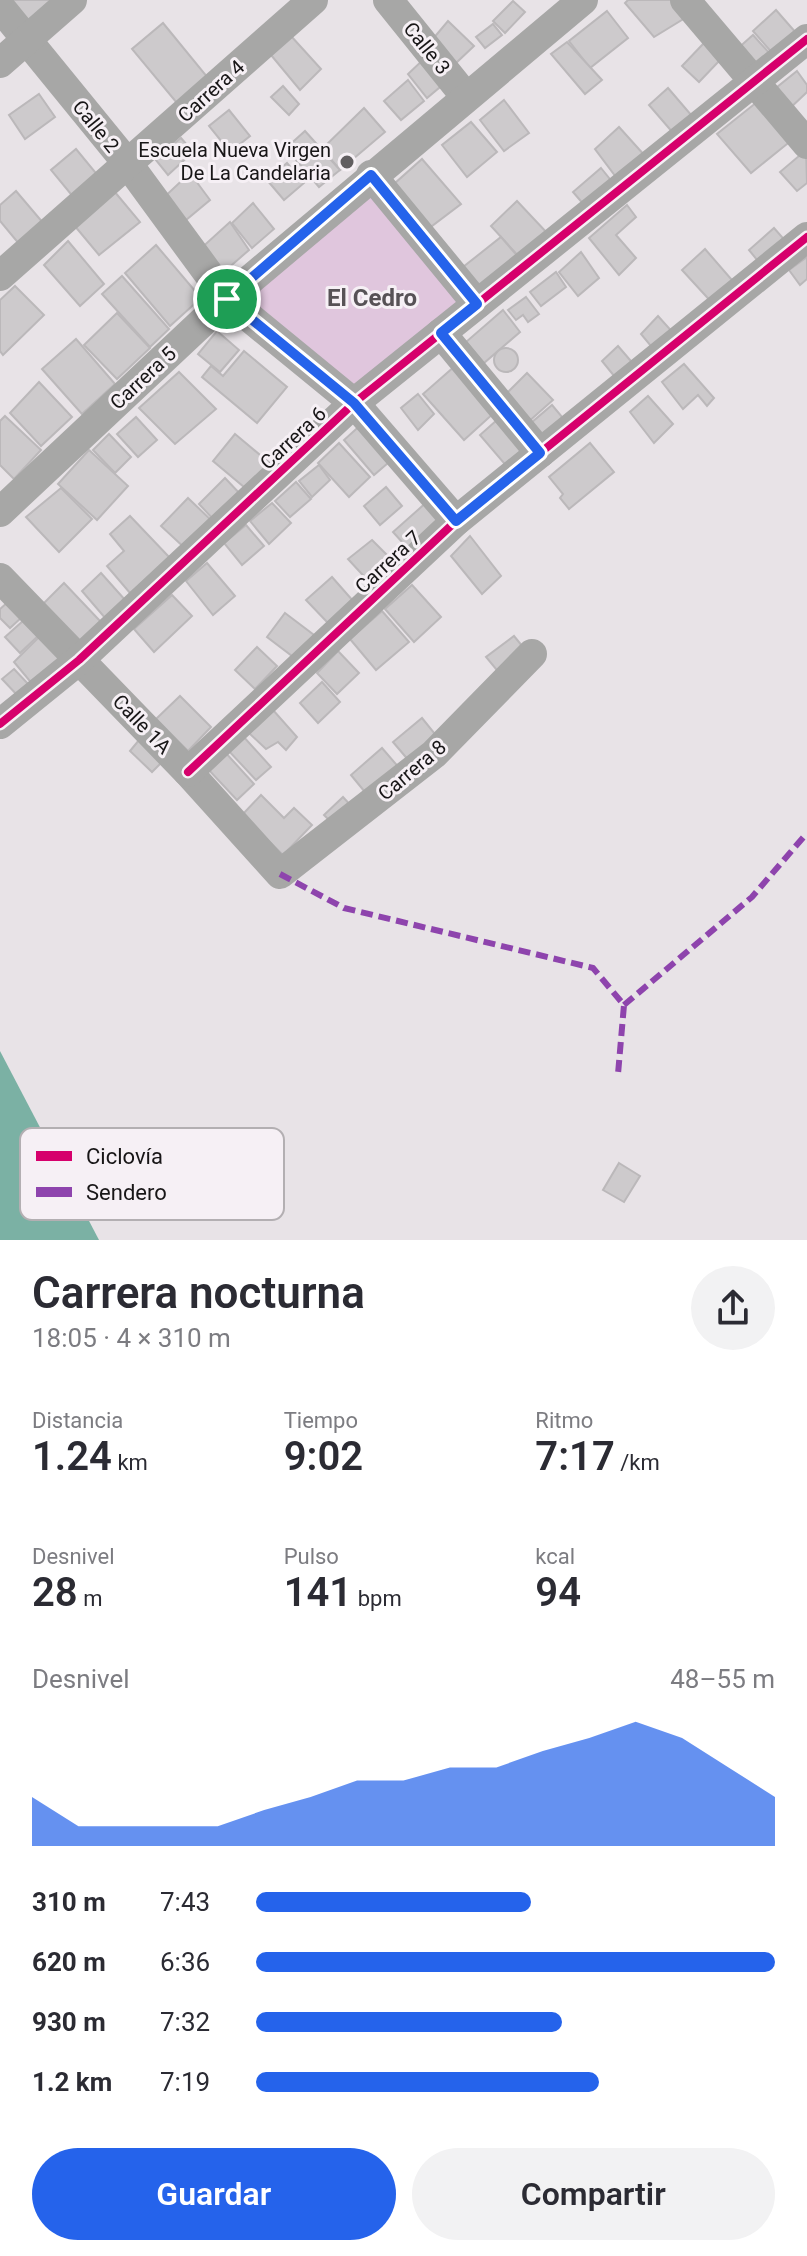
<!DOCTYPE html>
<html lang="es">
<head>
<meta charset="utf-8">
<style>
  :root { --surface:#fff; --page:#f2f2f3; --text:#2b2b33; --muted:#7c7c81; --accent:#2563eb }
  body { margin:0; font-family:Roboto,sans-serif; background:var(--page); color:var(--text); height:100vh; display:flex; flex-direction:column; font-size:30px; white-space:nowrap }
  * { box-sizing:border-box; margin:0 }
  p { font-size:26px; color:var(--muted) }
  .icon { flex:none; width:44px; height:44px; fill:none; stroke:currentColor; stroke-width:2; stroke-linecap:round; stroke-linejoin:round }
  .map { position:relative; height:1240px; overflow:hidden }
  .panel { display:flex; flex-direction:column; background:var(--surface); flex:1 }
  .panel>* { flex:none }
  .pin { position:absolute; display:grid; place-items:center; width:68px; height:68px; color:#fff; margin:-34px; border:4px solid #fff; border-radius:50%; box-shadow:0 2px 8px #0007 }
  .round { display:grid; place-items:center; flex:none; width:84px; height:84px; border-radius:42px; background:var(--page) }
  .headline { display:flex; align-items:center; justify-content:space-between; height:136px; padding:0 32px }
  h1 { font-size:44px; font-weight:600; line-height:60px }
  .stats { display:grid; grid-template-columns:repeat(3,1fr); gap:12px; height:136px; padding:8px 32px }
  .stats div { display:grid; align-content:center }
  .stats b { font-size:40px; font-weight:600 }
  .stats small { font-size:22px; font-weight:400 }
  .stats p { font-size:22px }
  .chart { height:224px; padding:16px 32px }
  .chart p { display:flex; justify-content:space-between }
  .chart svg { width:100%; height:144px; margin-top:8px; fill:var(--accent); opacity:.7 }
  .button { display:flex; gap:16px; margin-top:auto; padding:16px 32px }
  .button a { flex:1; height:92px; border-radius:48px; background:var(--accent); color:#fff; font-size:32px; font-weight:600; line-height:92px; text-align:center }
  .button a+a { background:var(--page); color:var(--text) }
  ul { padding:0 32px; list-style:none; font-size:26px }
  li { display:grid; grid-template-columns:128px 96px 1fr; align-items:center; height:60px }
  li i { height:20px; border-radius:10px; background:var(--accent) }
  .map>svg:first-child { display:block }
  .green { fill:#e0c6dd }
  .water { fill:#7bb1a4 }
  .building { fill:#cdcacc; stroke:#bbb8ba; stroke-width:2 }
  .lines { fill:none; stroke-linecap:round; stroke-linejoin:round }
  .minor { stroke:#a7a7a6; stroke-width:30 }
  .quiet { stroke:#8e44ad; stroke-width:6; stroke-dasharray:12 6; stroke-linecap:butt }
  .cycleway-casing { stroke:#f6f0f5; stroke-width:13 }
  .cycleway { stroke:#d6006c; stroke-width:8 }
  .route-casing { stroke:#fff; stroke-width:16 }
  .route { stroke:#2563eb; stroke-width:10 }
  .poi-dot { fill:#615e60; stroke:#f6f0f5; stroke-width:3 }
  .labels { text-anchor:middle; stroke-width:6; stroke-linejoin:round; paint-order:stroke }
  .street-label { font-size:20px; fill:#181617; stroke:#f6f0f5 }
  .poi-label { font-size:20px; fill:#181617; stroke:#f6f0f5; text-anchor:end }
  .quarter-label { font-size:24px; font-weight:bold; fill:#575256; stroke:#f6f0f5 }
  .key { fill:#f6f0f5; stroke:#b3afb2; stroke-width:2 }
  .key-label { font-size:22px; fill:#181617 }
</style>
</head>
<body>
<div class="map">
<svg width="807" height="1240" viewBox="0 0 807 1240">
  <rect width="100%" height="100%" fill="#e8e3e7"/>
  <polygon class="green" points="371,175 477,304 354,403 227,299"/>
  <polygon class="water" points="0,1051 99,1240 0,1240"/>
  <g class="building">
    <polygon points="4,0 54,0 24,24"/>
    <polygon points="628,0 671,0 685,18 654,37 625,3"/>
    <polygon points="513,1 525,12 505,33 493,21"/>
    <polygon points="776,10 797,34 774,55 753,31"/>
    <polygon points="607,11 628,38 590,68 569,41"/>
    <polygon points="448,21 474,46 456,63 432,40"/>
    <polygon points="163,23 213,84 182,109 132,49"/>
    <polygon points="493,24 502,35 485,48 476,37"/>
    <polygon points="753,35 772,56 755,71 736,50"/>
    <polygon points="291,36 321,69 300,90 271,55"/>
    <polygon points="567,42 602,80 585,94 551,54"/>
    <polygon points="704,43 721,59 699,82 682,66"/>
    <polygon points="426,57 446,82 427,98 408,74"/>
    <polygon points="797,71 807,85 807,92 787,111 771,92"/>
    <polygon points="408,80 424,101 401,120 384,101"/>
    <polygon points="283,86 299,104 289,115 271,97"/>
    <polygon points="668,88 692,116 674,134 649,105"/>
    <polygon points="39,94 55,117 25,139 9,115"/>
    <polygon points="504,100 529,133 504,151 480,120"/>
    <polygon points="757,102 792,140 751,173 717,134"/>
    <polygon points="364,108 385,132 340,170 322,149"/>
    <polygon points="229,110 250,136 230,152 209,126"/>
    <polygon points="471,122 497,152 467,177 442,145"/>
    <polygon points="619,127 646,157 619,181 595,149"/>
    <polygon points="305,131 340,170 319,187 286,148"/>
    <polygon points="181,138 193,152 168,175 155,159"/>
    <polygon points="76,149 100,178 75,199 51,170"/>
    <polygon points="806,150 807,183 797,191 780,172"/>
    <polygon points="422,159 461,204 428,229 394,184"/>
    <polygon points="287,163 304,183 284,200 267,180"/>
    <polygon points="601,168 613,183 586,207 573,192"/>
    <polygon points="190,173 210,200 180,225 161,200"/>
    <polygon points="16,191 44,224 20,245 0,221 0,205"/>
    <polygon points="114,191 140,222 99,255 74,225"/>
    <polygon points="517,201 549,235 522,260 491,226"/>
    <polygon points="253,203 274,229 252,248 232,223"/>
    <polygon points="627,205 636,217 616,235 636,258 619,275 589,238"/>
    <polygon points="230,222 249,250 218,277 198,251"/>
    <polygon points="774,228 789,245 762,266 749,250"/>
    <polygon points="501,237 520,259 478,295 458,271"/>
    <polygon points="68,241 104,284 80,306 44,265"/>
    <polygon points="156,245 201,298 170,326 125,273"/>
    <polygon points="705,249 738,287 716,307 682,270"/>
    <polygon points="581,252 599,278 578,296 559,272"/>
    <polygon points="807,257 807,279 800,285 789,270"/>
    <polygon points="556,272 566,287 541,306 530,292"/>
    <polygon points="122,276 169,329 150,347 102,294"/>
    <polygon points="15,286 44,315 3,355 0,351 0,300"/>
    <polygon points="526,297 539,314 528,322 523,315 516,320 508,310"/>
    <polygon points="503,310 520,332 484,363 466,342"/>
    <polygon points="117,313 150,348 117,379 84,345"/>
    <polygon points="658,316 676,336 655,351 641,334"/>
    <polygon points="217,331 239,350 220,372 198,354"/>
    <polygon points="76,339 115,384 82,414 42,369"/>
    <polygon points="618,346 636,367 619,382 602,361"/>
    <circle cx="506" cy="360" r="12"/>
    <polygon points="244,351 287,387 257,423 202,377 211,366 223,376"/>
    <polygon points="684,364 714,398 707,406 698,395 683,409 662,382"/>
    <polygon points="455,366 495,412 464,440 423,394"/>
    <polygon points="179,372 216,409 175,444 139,408"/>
    <polygon points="527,373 553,400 527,423 504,396"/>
    <polygon points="39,382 72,417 41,446 10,413"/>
    <polygon points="418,394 434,414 418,430 401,408"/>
    <polygon points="648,396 673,424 654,443 630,412"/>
    <polygon points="552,405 568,424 546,442 531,423"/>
    <polygon points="5,416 41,450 14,479 0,465 0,421"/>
    <polygon points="136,417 157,440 138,457 117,434"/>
    <polygon points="497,420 527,455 510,470 480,435"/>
    <polygon points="364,422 395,457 374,475 344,440"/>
    <polygon points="109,434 131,457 115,473 93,450"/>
    <polygon points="235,434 272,465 250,492 213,461"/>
    <polygon points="339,443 370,477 349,497 318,463"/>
    <polygon points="590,443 614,472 569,509 560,498 563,494 549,477"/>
    <polygon points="89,450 128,486 97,520 58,484"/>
    <polygon points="319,465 330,480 312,497 299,481"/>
    <polygon points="225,478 242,496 215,521 199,504"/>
    <polygon points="296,482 311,499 290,517 275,501"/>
    <polygon points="386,487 402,506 380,525 364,506"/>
    <polygon points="61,488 92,519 59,552 26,517"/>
    <polygon points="188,498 213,522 187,550 161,526"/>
    <polygon points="428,501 446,523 413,554 393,532"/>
    <polygon points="272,503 291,523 269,544 250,521"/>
    <polygon points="130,516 170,558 130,593 107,566 124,551 110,534"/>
    <polygon points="246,525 264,546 242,565 224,543"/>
    <polygon points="470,536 501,576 482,594 451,556"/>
    <polygon points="372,540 395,563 372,585 348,559"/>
    <polygon points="207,563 235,596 213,615 186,581"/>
    <polygon points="101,573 126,601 106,619 82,591"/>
    <polygon points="332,577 354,602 329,624 306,600"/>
    <polygon points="64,583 101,622 77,646 40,607"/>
    <polygon points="412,585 441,617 414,642 385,609"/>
    <polygon points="172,595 192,616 154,652 134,629"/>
    <polygon points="8,602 22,617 10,628 0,618 0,609"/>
    <polygon points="382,611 409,642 376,670 350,639"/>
    <polygon points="285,613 314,635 296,659 267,637"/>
    <polygon points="24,620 38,636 20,653 5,637"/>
    <polygon points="44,632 66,656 34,686 14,662"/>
    <polygon points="514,636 527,652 501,675 486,657"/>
    <polygon points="257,647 277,666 255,689 235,670"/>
    <polygon points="338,651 359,673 337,694 317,673"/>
    <polygon points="14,669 30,686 19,697 2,679"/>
    <polygon points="322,682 340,702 318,723 300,703"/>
    <polygon points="180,696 211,727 188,751 156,719"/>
    <polygon points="273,710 297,737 286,750 278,742 266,749 249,733"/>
    <polygon points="422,718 439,739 410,762 393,742"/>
    <polygon points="144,734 167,757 152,772 130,751"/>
    <polygon points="242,735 271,767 256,780 227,749"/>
    <polygon points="382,748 401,770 369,797 351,775"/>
    <polygon points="224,751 254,784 237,800 207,768"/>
    <polygon points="261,795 284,818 294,808 312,825 283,855 242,815"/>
    <polygon points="343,797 353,808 335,826 324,815"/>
    <polygon points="619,1163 640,1176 624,1202 603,1190"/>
  </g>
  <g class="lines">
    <g class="minor">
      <polyline points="388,0 466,97"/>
      <polyline points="685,0 807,144"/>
      <polyline points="0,7 128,164 227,299 354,403 456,521"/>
      <polyline points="0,63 72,0"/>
      <polyline points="371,175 477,304"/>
      <polyline points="0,276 313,0"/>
      <polyline points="441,333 540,453"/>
      <polyline points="0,512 227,299 583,0"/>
      <polyline points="0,578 188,772 280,874 434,754 532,654"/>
      <polyline points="0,724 79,660 354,403 807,39"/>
      <polyline points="188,772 456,521 807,237"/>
    </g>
    <g class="quiet">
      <polyline points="280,874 344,908 593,968 624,1005 618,1074"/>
      <polyline points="624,1005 752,897 807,833"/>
    </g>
    <g class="cycleway-casing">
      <g id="cycleway">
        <polyline points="0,724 79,660 354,403 807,39"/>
        <polyline points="188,772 456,521 807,237"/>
      </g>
    </g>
    <use href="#cycleway" class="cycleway"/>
  </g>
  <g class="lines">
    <g class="route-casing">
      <polygon id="route" points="371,175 477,304 441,333 540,453 456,521 354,403 227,299"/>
    </g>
    <use href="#route" class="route"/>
  </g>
  <circle class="poi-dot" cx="347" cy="162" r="8"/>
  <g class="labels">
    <g class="street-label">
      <text transform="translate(427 48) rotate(51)" y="7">Calle 3</text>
      <text transform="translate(211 91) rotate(-42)" y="7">Carrera 4</text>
      <text transform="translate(96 126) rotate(51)" y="7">Calle 2</text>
      <text transform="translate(143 378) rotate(-43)" y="7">Carrera 5</text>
      <text transform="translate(293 438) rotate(-43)" y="7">Carrera 6</text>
      <text transform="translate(388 562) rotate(-43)" y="7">Carrera 7</text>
      <text transform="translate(142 724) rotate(46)" y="7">Calle 1A</text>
      <text transform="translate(412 770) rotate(-40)" y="7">Carrera 8</text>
    </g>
    <g class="poi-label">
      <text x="331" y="157">Escuela Nueva Virgen<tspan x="331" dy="23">De La Candelaria</tspan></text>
    </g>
    <g class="quarter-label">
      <text x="372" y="306">El Cedro</text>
    </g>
  </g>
  <rect x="20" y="1128" width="264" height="92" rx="12" class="key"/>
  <rect x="36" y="1151" width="36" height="10" fill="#d6006c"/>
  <rect x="36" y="1187" width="36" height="10" fill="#8e44ad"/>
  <g class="key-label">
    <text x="86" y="1164">Ciclovía</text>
    <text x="86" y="1200">Sendero</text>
  </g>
</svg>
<div class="pin" style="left:227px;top:299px;background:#1e9e55"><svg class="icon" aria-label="arrive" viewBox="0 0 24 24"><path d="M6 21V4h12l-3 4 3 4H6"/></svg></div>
</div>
<section class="panel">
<div class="headline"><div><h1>Carrera nocturna</h1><p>18:05 · 4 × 310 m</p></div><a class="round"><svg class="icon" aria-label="share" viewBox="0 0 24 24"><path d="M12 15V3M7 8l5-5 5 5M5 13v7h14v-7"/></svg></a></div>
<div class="stats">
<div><p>Distancia</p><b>1.24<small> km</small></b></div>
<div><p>Tiempo</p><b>9:02</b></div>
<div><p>Ritmo</p><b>7:17<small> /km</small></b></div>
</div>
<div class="stats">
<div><p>Desnivel</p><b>28<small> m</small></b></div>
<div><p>Pulso</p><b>141<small> bpm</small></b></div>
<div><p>kcal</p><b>94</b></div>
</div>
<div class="chart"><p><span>Desnivel</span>48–55 m</p>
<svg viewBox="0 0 160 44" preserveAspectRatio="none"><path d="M0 44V29L10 38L20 38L30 38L40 38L50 33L60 29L70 24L80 24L90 20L100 20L110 15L120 11L130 6L140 11L150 20L160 29V44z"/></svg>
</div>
<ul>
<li><b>310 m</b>7:43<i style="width:53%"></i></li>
<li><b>620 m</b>6:36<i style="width:100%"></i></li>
<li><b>930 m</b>7:32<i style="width:59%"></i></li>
<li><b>1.2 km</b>7:19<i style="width:66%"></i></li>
</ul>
<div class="button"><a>Guardar</a><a>Compartir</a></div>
</section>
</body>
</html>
